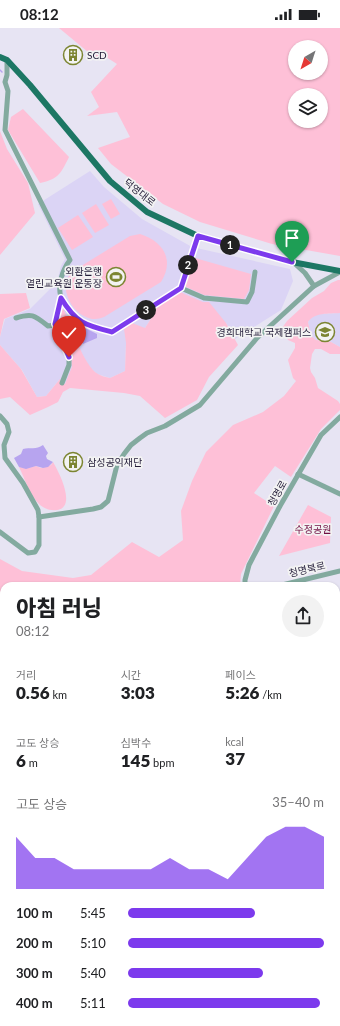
<!DOCTYPE html>
<html lang="ko">
<head>
<meta charset="utf-8">
<style>
  :root { --surface:#fff; --page:#f2f2f2; --text:#202124; --muted:#757577; --accent:#7c3aed }
  body { margin:0; font-family:Lato,"Noto Sans KR",sans-serif; background:var(--page); color:var(--text); height:100vh; display:flex; flex-direction:column; font-size:15px; white-space:nowrap }
  * { box-sizing:border-box; margin:0 }
  p { font-size:13px; color:var(--muted) }
  .icon { flex:none; width:22px; height:22px; fill:none; stroke:currentColor; stroke-width:2; stroke-linecap:round; stroke-linejoin:round }
  .map { position:relative; flex:1; overflow:hidden }
  .drawer { position:absolute; left:0px; top:554px; width:340px; height:444px; display:flex; flex-direction:column; background:var(--surface); border-radius:12px 12px 0 0; box-shadow:0 1px 3px #0004 }
  .drawer>* { flex:none }
  .needle { width:26px; rotate:219deg }
  .tools { position:absolute; left:288px; top:12px; display:grid; gap:8px }
  .tools a { display:grid; place-items:center; width:40px; height:40px; border-radius:50%; background:var(--surface); box-shadow:0 1px 3px #0004; font-size:20px }
  .pin { position:absolute; display:grid; place-items:center; width:34px; height:34px; color:#fff; margin:-41px -17px; border-radius:50% 50% 50% 0; rotate:-45deg; box-shadow:0 0 4px #0007 }
  .pin .icon { rotate:45deg }
  .km { position:absolute; width:20px; height:20px; margin:-10px; border-radius:50%; background:#222; color:#fff; font-size:11px; line-height:20px; text-align:center }
  .round { display:grid; place-items:center; flex:none; width:42px; height:42px; border-radius:21px; background:var(--page) }
  .summary { display:flex; align-items:center; justify-content:space-between; height:68px; padding:0 16px }
  h1 { font-size:22px; font-weight:800; line-height:30px }
  .metrics { display:grid; grid-template-columns:repeat(3,1fr); gap:6px; height:68px; padding:4px 16px }
  .metrics div { display:grid; align-content:center }
  .metrics b { font-size:17px; font-weight:800 }
  .metrics small { font-size:11px; font-weight:400 }
  .metrics p { font-size:11px }
  .chart { height:112px; padding:8px 16px }
  .chart p { display:flex; justify-content:space-between }
  .chart svg { width:100%; height:72px; margin-top:4px; fill:var(--accent); opacity:.7 }
  ul { padding:0 16px; list-style:none; font-size:13px }
  li { display:grid; grid-template-columns:64px 48px 1fr; align-items:center; height:30px }
  li i { height:10px; border-radius:5px; background:var(--accent) }
  .status { display:flex; justify-content:space-between; align-items:center; height:28px; padding:0 20px; background:var(--surface); direction:ltr }
  .status svg { height:11px; fill:currentColor }
  .map>svg:first-child { display:block }
  .built { fill:#dbd4f5 }
  .green { fill:#fec0d7; fill-rule:evenodd }
  .water { fill:#b7a4ef }
  .lines { fill:none; stroke-linecap:round; stroke-linejoin:round }
  .stream { stroke:#b7a4ef; stroke-width:1.5 }
  .minor { stroke:#83aa9f; stroke-width:5 }
  .major { stroke:#1d7764; stroke-width:6 }
  .route-casing { stroke:#fff; stroke-width:8 }
  .route { stroke:#7c3aed; stroke-width:5 }
  .labels { text-anchor:middle; stroke-width:3.5; stroke-linejoin:round; paint-order:stroke }
  .poi-label { font-size:10px; fill:#241d39; stroke:#f3f3f3; text-anchor:start }
  .street-label { font-size:10px; fill:#241d39; stroke:#f3f3f3 }
  .park-label { font-size:10px; fill:#710e42; stroke:#f3f3f3 }
</style>
</head>
<body>
<div class="status"><b>08:12</b><svg viewBox="0 0 49 12"><path d="M0 12V9h3v3zM5 12V6h3v6zM10 12V3h3v9zM15 12V0h3v12zM26 1h20v11H26zM47 4h2v5h-2z"/></svg></div>
<div class="map">
<svg width="340" height="998" viewBox="0 0 340 998">
  <rect width="100%" height="100%" fill="#e7e4f3"/>
  <g class="built">
    <polygon points="90,143 104,159 142,191 192,219 290,241 293,253 281,282 235,311 226,295 154,286 145,300 126,315 125,343 110,350 97,346 90,340 86,333 65,356 62,357 59,352 46,368 37,369 22,342 0,317 0,309 5,291 30,281 57,254 61,238 65,231 38,176"/>
    <polygon points="340,285 340,319 331,314 316,312 311,308 308,294 312,288 319,286"/>
  </g>
  <g class="green">
    <path d="M 59,0 L 340,0 L 340,228 L 272,216 L 200,194 L 163,176 L 111,136 L 98,120 L 130,109 L 117,84 L 87,88 L 99,79 L 91,64 L 117,36 L 106,29 L 94,29 ZM 295,19 L 321,19 L 321,45 L 295,45 ZM 295,67 L 321,67 L 321,93 L 295,93 Z"/>
    <path d="M 23,81 L 69,129 C 61,145 59,151 40,155 L 8,102 L 11,89 Z"/>
    <polygon points="0,103 7,121 28,155 35,185 0,227"/>
    <polygon points="111,171 120,186 111,191 102,176"/>
    <polygon points="96,176 109,197 95,205 82,185"/>
    <polygon points="78,187 93,209 72,222 58,200"/>
    <path d="M 140,206 C 163,213 175,232 161,254 L 104,289 C 101,290 98,291 95,291 C 77,291 61,267 67,251 C 69,248 71,245 73,243 L 130,208 Z"/>
    <polygon points="195,230 251,246 249,262 244,271 204,267 184,258"/>
    <path d="M 338,252 L 340,252 L 340,285 C 328,286 315,284 308,294 L 311,308 L 316,312 L 331,314 L 340,319 L 340,326 L 330,326 L 321,321 L 315,321 L 312,326 L 310,340 L 311,344 L 315,350 L 318,360 L 338,373 L 340,376 L 340,382 L 321,401 L 291,449 L 275,438 L 254,465 L 274,478 L 241,546 L 240,558 L 4,558 L 4,741 L 2,747 L 4,752 L 4,833 L 0,837 L 0,531 L 22,543 L 73,550 L 91,547 L 132,514 L 159,529 L 183,512 L 181,483 L 192,453 L 206,424 L 233,397 L 263,384 L 284,368 L 296,353 L 293,350 L 288,332 L 295,320 L 295,315 L 288,312 L 282,300 L 287,293 L 312,270 L 324,263 L 331,255 Z"/>
    <path d="M 180,264 L 203,274 L 209,274 L 226,295 L 238,317 L 209,349 L 197,372 L 165,390 L 140,368 L 124,365 L 70,360 L 63,364 L 58,374 L 48,379 L 30,387 L 10,369 L 0,371 L 0,317 L 21,341 L 37,369 L 46,368 L 60,351 L 62,356 L 65,356 L 72,339 L 71,327 L 58,294 L 63,280 C 70,295 84,339 98,346 C 101,348 106,349 110,350 L 125,343 L 126,315 L 124,301 L 132,295 L 145,300 L 154,286 L 154,281 Z"/>
    <polygon points="26,265 30,280 4,291 0,309 0,266"/>
    <path d="M 53,434 C 59,444 77,479 57,482 C 51,483 45,481 40,477 C 30,468 25,451 19,439 L 28,440 L 36,438 L 41,440 L 51,437 Z"/>
    <polygon points="308,477 331,489 330,515 279,528"/>
  </g>
  <g class="water">
    <polygon points="79,297 97,306 97,310 83,316 75,298"/>
    <path d="M 43,417 L 48,425 L 46,428 L 47,431 L 53,434 L 48,439 L 43,440 L 36,438 L 26,441 L 19,439 L 14,430 L 21,426 L 23,421 C 30,419 36,422 43,417 Z"/>
  </g>
  <g class="lines">
    <polyline class="stream" points="0,42 2,44"/>
    <g class="minor">
      <path d="M 7,32 L 7,47 L 5,54 L 8,63 L 5,102 L 70,232 C 63,241 57,257 61,269 C 64,282 77,293 88,297 C 96,301 104,302 112,304 L 181,260 L 198,208"/>
      <polyline points="293,234 305,245 314,258 340,244"/>
      <polyline points="181,260 204,270 247,274 252,264 255,244"/>
      <polyline points="61,269 55,297 69,329 69,337 62,355"/>
      <path d="M 16,290 C 32,285 34,287 48,298 L 55,297"/>
      <polyline points="0,388 7,396 9,404 4,417 5,430 23,455 38,482 39,489 39,517 35,524 28,525 0,504"/>
      <polyline points="298,446 340,466"/>
      <polyline points="39,489 93,481 101,479 108,473 117,437 124,426 131,417 140,410 147,405 165,398 200,377 257,310 314,258"/>
      <polyline points="245,558 245,552 249,537 280,478 321,407 340,389"/>
      <polyline points="278,558 340,543"/>
      <polyline points="336,728 340,728"/>
      <polyline points="336,803 340,802"/>
      <polyline points="0,847 4,844"/>
      <polyline points="336,932 340,950"/>
      <polyline points="182,994 183,998"/>
    </g>
    <g class="major">
      <polyline points="0,29 7,32 30,57 110,153 147,184 198,208 292,234 340,243"/>
      <polyline points="336,863 340,862"/>
      <polyline points="336,879 340,878"/>
      <polyline points="0,946 4,945"/>
      <polyline points="0,960 4,959"/>
    </g>
  </g>
  <g class="lines">
    <g class="route-casing">
      <path id="route" d="M 69,329 L 55,296 L 61,270 C 76,295 85,297 112,304 L 181,260 L 198,208 L 292,234"/>
    </g>
    <use href="#route" class="route"/>
  </g>
  <defs>
    <g id="building-ring" transform="scale(1)"><circle r="9.5" fill="#f3f3f3" stroke="#7c8531" stroke-width="1.5"/><path d="M-4-6H4V6H1V3H-1V6H-4ZM-2.5-4.3h1.7v1.8h-1.7ZM.8-4.3h1.7v1.8H.8ZM-2.5-1h1.7V.8h-1.7ZM.8-1h1.7V.8H.8Z" fill="#7c8531"/></g>
    <g id="stadium-ring" transform="scale(1)"><circle r="9.5" fill="#f3f3f3" stroke="#7c8531" stroke-width="1.5"/><path d="M0-5a6.5 5 0 1 0 0 10a6.5 5 0 1 0 0-10ZM-3.5-1.8h7v3.6h-7Z" fill="#7c8531"/></g>
    <g id="university-ring" transform="scale(1)"><circle r="9.5" fill="#f3f3f3" stroke="#7c8531" stroke-width="1.5"/><path d="M0-5L7-2L0 1L-7-2ZM-4 1L0 2.5L4 1V4Q0 6-4 4Z" fill="#7c8531"/></g>
  </defs>
  <g fill-rule="evenodd">
    <use href="#building-ring" x="73" y="27"/>
    <use href="#stadium-ring" x="116" y="249"/>
    <use href="#university-ring" x="325" y="304"/>
    <use href="#building-ring" x="73" y="434"/>
  </g>
  <g class="labels">
    <g class="poi-label">
      <text x="87" y="31">SCD</text>
      <text x="102" y="247" text-anchor="end">외환은행<tspan x="102" dy="12">열린교육원 운동장</tspan></text>
      <text x="311" y="308" text-anchor="end">경희대학교 국제캠퍼스</text>
      <text x="87" y="438">삼성공익재단</text>
    </g>
    <g class="street-label">
      <text transform="translate(140 164) rotate(38)" y="4">덕영대로</text>
      <text transform="translate(277 465) rotate(-61)" y="4">청명로</text>
      <text transform="translate(307 541) rotate(-14)" y="4">청명북로</text>
    </g>
    <g class="park-label">
      <text x="313" y="505">수정공원</text>
    </g>
  </g>
</svg>
<div class="tools">
<a><svg class="needle" viewBox="-14 -14 28 28"><path d="M0-13l5 13h-10z" fill="#e53935"/><path d="M0 13l5-13h-10z" fill="#757577"/></svg></a>
<a><svg class="icon" aria-label="layers" viewBox="0 0 24 24"><path d="M12 4l9 5-9 5-9-5zM3 14l9 5 9-5"/></svg></a>
</div>
<div class="pin" style="left:292px;top:234px;background:#1e9e55"><svg class="icon" aria-label="arrive" viewBox="0 0 24 24"><path d="M6 21V4h12l-3 4 3 4H6"/></svg></div>
<div class="pin" style="left:69px;top:329px;background:#d93025"><svg class="icon" aria-label="check" viewBox="0 0 24 24"><path d="M5 12l5 5 9-10"/></svg></div>
<b class="km" style="left:230px;top:217px">1</b>
<b class="km" style="left:188px;top:237px">2</b>
<b class="km" style="left:146px;top:282px">3</b>
<section class="drawer">
<div class="summary"><div><h1>아침 러닝</h1><p>08:12</p></div><a class="round"><svg class="icon" aria-label="share" viewBox="0 0 24 24"><path d="M12 15V3M7 8l5-5 5 5M5 13v7h14v-7"/></svg></a></div>
<div class="metrics">
<div><p>거리</p><b>0.56<small> km</small></b></div>
<div><p>시간</p><b>3:03</b></div>
<div><p>페이스</p><b>5:26<small> /km</small></b></div>
</div>
<div class="metrics">
<div><p>고도 상승</p><b>6<small> m</small></b></div>
<div><p>심박수</p><b>145<small> bpm</small></b></div>
<div><p>kcal</p><b>37</b></div>
</div>
<div class="chart"><p><span>고도 상승</span>35–40 m</p>
<svg viewBox="0 0 160 44" preserveAspectRatio="none"><path d="M0 44V12L10 25L20 25L30 32L40 32L50 32L60 32L70 32L80 25L90 32L100 32L110 38L120 25L130 12L140 6L150 6L160 12V44z"/></svg>
</div>
<ul>
<li><b>100 m</b>5:45<i style="width:65%"></i></li>
<li><b>200 m</b>5:10<i style="width:100%"></i></li>
<li><b>300 m</b>5:40<i style="width:69%"></i></li>
<li><b>400 m</b>5:11<i style="width:98%"></i></li>
</ul>
</section>
</div>
</body>
</html>
